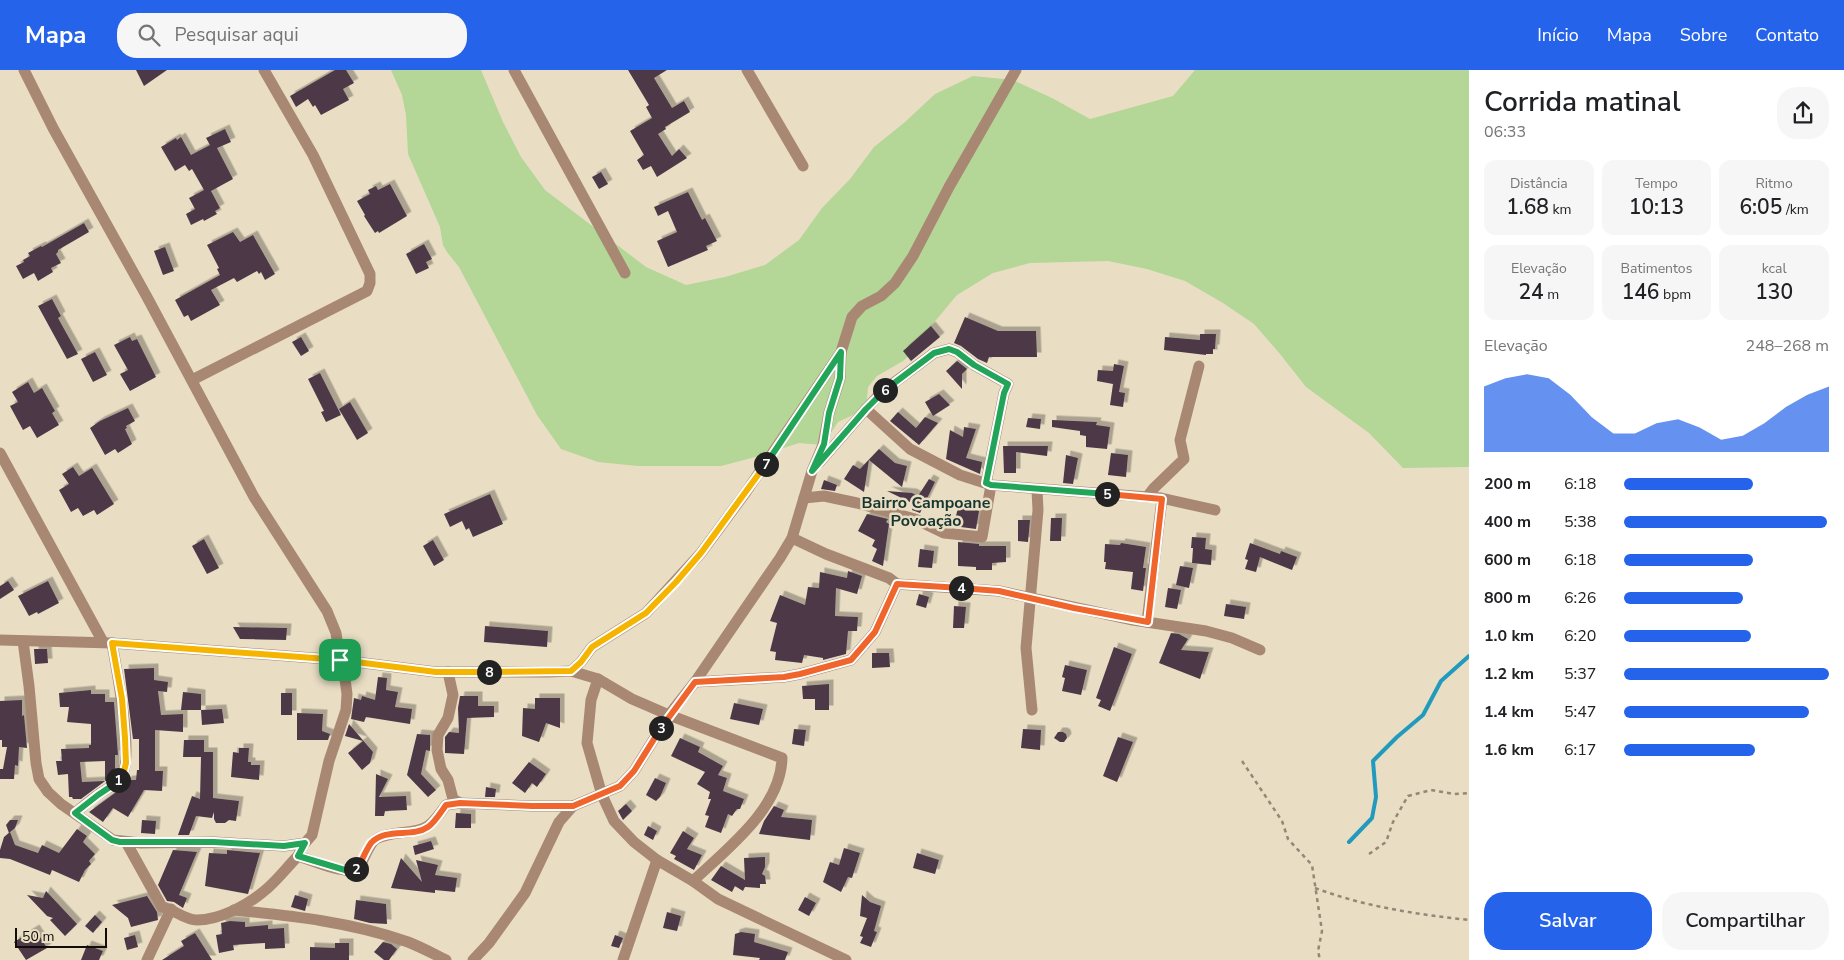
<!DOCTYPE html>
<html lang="pt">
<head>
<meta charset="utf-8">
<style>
  :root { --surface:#fff; --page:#f6f6f6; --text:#202124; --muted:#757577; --accent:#2563eb }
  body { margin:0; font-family:"Nunito Sans",sans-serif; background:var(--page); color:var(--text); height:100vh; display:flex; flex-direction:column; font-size:19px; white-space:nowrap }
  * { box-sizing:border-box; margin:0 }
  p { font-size:16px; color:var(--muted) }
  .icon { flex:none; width:28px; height:28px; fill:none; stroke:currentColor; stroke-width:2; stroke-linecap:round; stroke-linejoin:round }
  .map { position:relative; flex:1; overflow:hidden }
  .drawer { display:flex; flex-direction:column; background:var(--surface); width:375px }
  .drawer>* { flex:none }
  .scale { position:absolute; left:15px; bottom:12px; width:92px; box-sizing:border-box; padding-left:5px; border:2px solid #110d05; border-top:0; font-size:14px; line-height:18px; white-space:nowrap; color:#110d05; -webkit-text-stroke:4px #e9dec4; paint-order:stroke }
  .pin { position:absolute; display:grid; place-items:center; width:42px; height:42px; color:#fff; margin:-21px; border-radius:10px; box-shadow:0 2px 8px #0006 }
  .km { position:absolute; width:25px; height:25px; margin:-12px; border-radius:50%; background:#222; color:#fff; font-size:14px; line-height:25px; text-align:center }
  .round { display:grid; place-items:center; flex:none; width:52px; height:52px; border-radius:20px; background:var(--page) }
  .summary { display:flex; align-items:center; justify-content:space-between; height:85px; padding:0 15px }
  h1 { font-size:28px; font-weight:600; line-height:38px }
  .figures { display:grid; grid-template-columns:repeat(3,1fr); gap:8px; height:85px; padding:5px 15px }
  .figures div { display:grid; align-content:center; border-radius:12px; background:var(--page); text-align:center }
  .figures b { font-size:21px; font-weight:600 }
  .figures small { font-size:14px; font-weight:400 }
  .figures p { font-size:14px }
  .chart { height:140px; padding:10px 15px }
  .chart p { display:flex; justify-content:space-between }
  .chart svg { width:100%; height:90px; margin-top:5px; fill:var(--accent); opacity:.7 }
  .primary-button { display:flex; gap:10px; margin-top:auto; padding:10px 15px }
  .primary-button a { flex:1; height:58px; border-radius:20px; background:var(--accent); color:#fff; font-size:20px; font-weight:600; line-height:58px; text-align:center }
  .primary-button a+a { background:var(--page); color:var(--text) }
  ul { padding:0 15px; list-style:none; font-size:16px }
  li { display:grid; grid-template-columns:80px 60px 1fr; align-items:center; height:38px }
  li i { height:12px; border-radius:6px; background:var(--accent) }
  header { display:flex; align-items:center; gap:30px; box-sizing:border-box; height:70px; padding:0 25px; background:var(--accent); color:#fff }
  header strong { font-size:24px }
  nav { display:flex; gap:28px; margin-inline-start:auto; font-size:18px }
  .search { width:350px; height:45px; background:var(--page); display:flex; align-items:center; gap:12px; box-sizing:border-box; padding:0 18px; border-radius:20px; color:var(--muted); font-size:19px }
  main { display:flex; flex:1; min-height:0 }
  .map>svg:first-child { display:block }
  .green { fill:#b4d697 }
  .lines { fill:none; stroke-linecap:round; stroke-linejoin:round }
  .stream { stroke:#219abe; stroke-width:4 }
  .building { fill:#4d3947; fill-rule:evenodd; filter:url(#shadow) }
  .path { stroke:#918976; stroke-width:2.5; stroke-dasharray:4 4; stroke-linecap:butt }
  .minor { stroke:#a98873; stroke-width:11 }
  .split-1-casing { stroke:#fff; stroke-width:10 }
  .split-2-casing { stroke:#fff; stroke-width:10 }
  .split-3-casing { stroke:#fff; stroke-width:10 }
  .split-4-casing { stroke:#fff; stroke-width:10 }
  .split-5-casing { stroke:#fff; stroke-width:10 }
  .split-6-casing { stroke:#fff; stroke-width:10 }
  .split-7-casing { stroke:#fff; stroke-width:10 }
  .split-8-casing { stroke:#fff; stroke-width:10 }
  .split-9-casing { stroke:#fff; stroke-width:10 }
  .split-1 { stroke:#f5b400; stroke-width:6 }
  .split-2 { stroke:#22a559; stroke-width:6 }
  .split-3 { stroke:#f0652b; stroke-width:6 }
  .split-4 { stroke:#f0652b; stroke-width:6 }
  .split-5 { stroke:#f0652b; stroke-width:6 }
  .split-6 { stroke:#22a559; stroke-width:6 }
  .split-7 { stroke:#22a559; stroke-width:6 }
  .split-8 { stroke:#f5b400; stroke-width:6 }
  .split-9 { stroke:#f5b400; stroke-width:6 }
  .labels { text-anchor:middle; stroke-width:5; stroke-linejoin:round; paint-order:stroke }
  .neighbourhood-label { font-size:16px; font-weight:bold; fill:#16352e; stroke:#e9dec4 }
</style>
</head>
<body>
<header>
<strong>Mapa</strong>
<div class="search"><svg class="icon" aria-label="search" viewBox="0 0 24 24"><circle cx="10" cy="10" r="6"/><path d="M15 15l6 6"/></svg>Pesquisar aqui</div>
<nav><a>Início</a><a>Mapa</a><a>Sobre</a><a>Contato</a></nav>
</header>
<main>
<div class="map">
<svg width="1469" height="890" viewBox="0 0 1469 890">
  <defs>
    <filter id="shadow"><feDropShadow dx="4.5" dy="-4.5" stdDeviation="0" flood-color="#0004"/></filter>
  </defs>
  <rect width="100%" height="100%" fill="#e9dec4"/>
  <polygon class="green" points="391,0 481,0 503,52 521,87 545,120 646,197 686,215 725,207 765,195 799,170 822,138 850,109 874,77 905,52 935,24 973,6 1013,10 1052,28 1090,49 1173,26 1195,0 1469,0 1469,397 1403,398 1369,363 1306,317 1280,284 1254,254 1223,233 1185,211 1147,199 1108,191 1030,193 993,203 957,225 931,256 909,286 903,291 877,306 868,317 866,339 838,352 823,375 799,373 759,386 721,396 638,396 598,392 561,379 537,345 459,197 447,182 443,175 440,157 408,84 406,45 402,25"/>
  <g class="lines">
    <polyline class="stream" points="1349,772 1372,748 1376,727 1373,691 1397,667 1423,645 1441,611 1469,586"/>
  </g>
  <g class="building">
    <polygon points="136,0 167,0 144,16"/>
    <polygon points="335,0 346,0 354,13 343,19 349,30 321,45 315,35 313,37 308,29 296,37 290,26"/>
    <polygon points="628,0 667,0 654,8 672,38 684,31 690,42 665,57 666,59 658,64 672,86 679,79 687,88 657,107 651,96 643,100 637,90 644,85 630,61 652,48 646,37 649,35"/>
    <polygon points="225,59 231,72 217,78 233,109 211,121 220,138 215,141 217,144 204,151 203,149 191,155 186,144 195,139 189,128 204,120 192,99 189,101 185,95 175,101 161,77 176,68 177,70 181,67 191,85 210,75 206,68"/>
    <polygon points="601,102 608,114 599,119 592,107"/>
    <polygon points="390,114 407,146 379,163 378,161 375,163 364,146 365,145 357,131 370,124 368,120 376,116 378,120"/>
    <polygon points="688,122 702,150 705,148 717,171 706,176 708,180 668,197 657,171 677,162 668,141 658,146 654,137"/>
    <polygon points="84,153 89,162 58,180 58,182 56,184 61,193 51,198 53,202 38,211 34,203 23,209 16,196 24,192 23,190 30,186 28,183 41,176 42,177"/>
    <polygon points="233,162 240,172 253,165 275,204 265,210 261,202 259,204 257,201 237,212 234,208 211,220 220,235 191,251 188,245 184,247 175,230 220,205 217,199 219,198 207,175"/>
    <polygon points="424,174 432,189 426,192 429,198 416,204 406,184"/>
    <polygon points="165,177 174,201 163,205 154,181"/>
    <polygon points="52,229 61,246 58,248 78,284 67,289 38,236"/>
    <polygon points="965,247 998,261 1036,261 1037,287 989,287 987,293 978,289 961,276 954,273"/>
    <polygon points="931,256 940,267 911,291 903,281"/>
    <polygon points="1200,264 1216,264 1215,279 1213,279 1213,284 1206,284 1206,285 1164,280 1165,267 1200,270"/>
    <polygon points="130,267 132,271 137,269 156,307 130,321 120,304 128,300 114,275"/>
    <polygon points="301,267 309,281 301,286 292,272"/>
    <polygon points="95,282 107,305 93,312 81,289"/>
    <polygon points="957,291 967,299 962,304 962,319 946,301"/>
    <polygon points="1114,294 1124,296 1119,322 1125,323 1123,337 1110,335 1113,314 1097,311 1098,300 1113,301"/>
    <polygon points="320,303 341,345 326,352 321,342 324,341 308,309"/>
    <polygon points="28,312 34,323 42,318 55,341 52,343 59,355 37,368 30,356 23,360 10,336 18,332 12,322"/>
    <polygon points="939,324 950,335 933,346 925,332"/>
    <polygon points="350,332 368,363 357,370 339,339"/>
    <polygon points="128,338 135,351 126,356 127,358 125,359 132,374 118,383 115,379 105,385 90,358 100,351"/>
    <polygon points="898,342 916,358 925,347 938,353 919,375 890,351"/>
    <polygon points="1028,348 1041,349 1040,359 1026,357"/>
    <polygon points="1052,350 1097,352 1096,355 1110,357 1107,379 1086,377 1086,366 1080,365 1080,361 1052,357"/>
    <polygon points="964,357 976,359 966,388 982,392 980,404 946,389 950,360 963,367"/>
    <polygon points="1003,376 1048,376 1047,386 1016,382 1016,403 1004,403"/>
    <polygon points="879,379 895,393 907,396 902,417 869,390 864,422 844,409 853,395 860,399"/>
    <polygon points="1111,383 1128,385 1126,407 1108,405"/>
    <polygon points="1066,385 1078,388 1073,414 1063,413"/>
    <polygon points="73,397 79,406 92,398 114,434 97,445 94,440 83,446 78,438 71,442 59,420 69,414 62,404"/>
    <polygon points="929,409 935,412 920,443 912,440 914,434 887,421 912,423 918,426"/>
    <polygon points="824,410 837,415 835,421 821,419"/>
    <polygon points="490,424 503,454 473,467 469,458 466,460 462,451 450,457 444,444"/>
    <polygon points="959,435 979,441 976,459 953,456"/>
    <polygon points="867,444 888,449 886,452 889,454 883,496 872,491 877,479 872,476 875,470 858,461"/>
    <polygon points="1051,448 1062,448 1061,471 1050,471"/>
    <polygon points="1018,450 1030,450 1028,472 1018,471"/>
    <polygon points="1192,467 1206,468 1205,479 1212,480 1211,495 1192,493 1193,478 1191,478"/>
    <polygon points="204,469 219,498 207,504 192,476"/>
    <polygon points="433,470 444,490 434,496 423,476"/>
    <polygon points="958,472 979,474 979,476 1006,476 1006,492 992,493 992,500 976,500 976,497 958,496"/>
    <polygon points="1121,473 1146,477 1143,498 1146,498 1143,521 1131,519 1133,502 1105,499 1106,492 1104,492 1105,474 1120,475"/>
    <polygon points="1250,473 1280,484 1281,481 1297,487 1292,500 1260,487 1256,502 1245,499 1248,490 1245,489"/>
    <polygon points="920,479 934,481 932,498 918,497"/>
    <polygon points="1180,496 1193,498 1189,518 1176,515"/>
    <polygon points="848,501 862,506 857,524 836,518 835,546 858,547 857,561 848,561 846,584 823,590 823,588 804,585 802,593 775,590 776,582 770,581 777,553 770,551 780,525 805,535 808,517 819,518 820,502 847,508"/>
    <polygon points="8,511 14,520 0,529 0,516"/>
    <polygon points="48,511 59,533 38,544 37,542 29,546 18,526"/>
    <polygon points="1168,518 1181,520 1177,539 1165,537"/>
    <polygon points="919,524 929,527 926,538 916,535"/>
    <polygon points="1226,534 1246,537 1244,549 1224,546"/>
    <polygon points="954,536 966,537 964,558 953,558"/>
    <polygon points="485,556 548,561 547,577 484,572"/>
    <polygon points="233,557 287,558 286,570 240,569"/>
    <polygon points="1171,563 1179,564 1188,569 1181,580 1209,582 1200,609 1159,593"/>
    <polygon points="1114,577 1132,584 1110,641 1098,636 1101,630 1096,628"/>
    <polygon points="34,579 47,579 48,593 35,594"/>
    <polygon points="872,583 889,583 890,597 872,598"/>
    <polygon points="1065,595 1087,600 1081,625 1062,621 1065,608 1062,607"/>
    <polygon points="154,598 154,610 168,612 167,622 158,621 161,645 183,644 183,662 155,660 155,701 163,701 162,721 144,720 128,747 113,738 103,752 89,742 119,720 128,710 136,710 137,700 139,700 139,669 133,669 124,599"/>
    <polygon points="378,607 387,608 386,620 398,622 395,637 412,639 410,654 366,647 364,652 351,649 354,628 361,630 362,626 375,630"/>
    <polygon points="829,614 829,640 815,640 815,629 803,629 802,616"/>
    <path d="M 91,620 L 91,624 L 105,624 L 105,632 L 114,632 L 118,685 L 115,685 L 115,702 L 112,706 L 81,729 L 73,729 L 72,727 L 69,727 L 68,704 L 58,705 L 56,691 L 62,691 L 61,679 L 89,678 L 89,675 L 91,675 L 91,654 L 67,652 L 69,637 L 60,637 L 59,623 ZM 105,691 L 105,711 L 82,712 L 80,692 Z"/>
    <polygon points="183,622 201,624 201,640 222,639 224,653 202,655 201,640 181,640"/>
    <rect x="281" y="623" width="11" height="22"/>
    <polygon points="460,626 478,626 478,636 494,636 494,647 467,648 464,684 445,683 445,667 449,662 459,663 458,638"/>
    <polygon points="535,628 560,628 560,658 546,653 539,672 522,666 523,638 535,639"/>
    <polygon points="22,630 22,646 24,645 27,678 19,677 18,696 15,695 14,709 0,709 0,699 3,699 7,677 2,677 2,670 0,670 0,631"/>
    <polygon points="734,633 763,639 759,655 730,649"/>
    <polygon points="297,643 323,644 322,661 330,664 328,670 297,670"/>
    <polygon points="349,654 373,682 370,693 362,700 348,683 363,671 345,666"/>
    <polygon points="794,659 806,660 804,676 792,674"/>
    <polygon points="1023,659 1041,660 1040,680 1021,678"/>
    <polygon points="1058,662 1063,662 1066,664 1067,668 1064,672 1060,672 1054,668"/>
    <polygon points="417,664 430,665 430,681 426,680 421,704 436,720 428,727 407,705"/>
    <polygon points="1118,667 1133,672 1117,712 1103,706"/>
    <polygon points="680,668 700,677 698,682 723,696 718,705 727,708 723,721 744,729 740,739 737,739 732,746 728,744 721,763 705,757 709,746 705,745 711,729 708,729 710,722 697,714 705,702 671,686"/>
    <polygon points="184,670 204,670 204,682 213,682 213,728 239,731 236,751 229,750 225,753 216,753 214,749 214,742 212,748 196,746 189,765 178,765 192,726 200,729 201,687 183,687"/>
    <polygon points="239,678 249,678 248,692 251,692 251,695 260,695 259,710 231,707 233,682 239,683"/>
    <polygon points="529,692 546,704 537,717 532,713 525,723 512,713"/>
    <polygon points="376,704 388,709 379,727 406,726 407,740 385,741 384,746 375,746"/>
    <polygon points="655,708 666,713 660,727 656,731 646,725"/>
    <polygon points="486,717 496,719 495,727 485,727"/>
    <polygon points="626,734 632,741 623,750 618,741"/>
    <polygon points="774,736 784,740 781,747 812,750 810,770 759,764 764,751"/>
    <polygon points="456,743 471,744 471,758 455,758"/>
    <polygon points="10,750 18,750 15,758 9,763 6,755"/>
    <polygon points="142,750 156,751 155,764 141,763"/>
    <polygon points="648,756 657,761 653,770 644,765"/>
    <polygon points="77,759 87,766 83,772 95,784 89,791 91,794 85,800 79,812 52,800 50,805 10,789 0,788 0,780 4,767 10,762 15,775 38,783 42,775 59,783"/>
    <polygon points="683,761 694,768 687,779 702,785 694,800 674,789 676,786 670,783"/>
    <polygon points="431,771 434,779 415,785 413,776"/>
    <polygon points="844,778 860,783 852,808 848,807 841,822 823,812 830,792 839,795"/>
    <polygon points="173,780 197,782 179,825 187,828 183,838 174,832 167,831 158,815"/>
    <polygon points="227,780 260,783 248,824 205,816 209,783 227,784"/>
    <polygon points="917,783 939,790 935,804 913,798"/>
    <polygon points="765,787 765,797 762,804 765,806 766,814 760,814 760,818 745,817 743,821 735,816 732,822 711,810 721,796 745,810 744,788"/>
    <polygon points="401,788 422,812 416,790 438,795 435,805 457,808 455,822 435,820 435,823 391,818"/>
    <polygon points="46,821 77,854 65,866 50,850 53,848 47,846 27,825 43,828"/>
    <polygon points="295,825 308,829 305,841 291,837"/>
    <polygon points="862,825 870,832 881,836 874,861 877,862 871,877 860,873 863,867 860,866 867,848 860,846"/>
    <polygon points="147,826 157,842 158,850 131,857 128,848 112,835"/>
    <polygon points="805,827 816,833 809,846 798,840"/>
    <polygon points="356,830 386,834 387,854 370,853 354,849"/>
    <polygon points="667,842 681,846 677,861 663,858"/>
    <polygon points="95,845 102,852 93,863 85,856"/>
    <polygon points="230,851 245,852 245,857 268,855 268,859 284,858 285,878 265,879 265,873 233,875 234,880 219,883 216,865 222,864 221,853"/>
    <polygon points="35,859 47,878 26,890 14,872"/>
    <polygon points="741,862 755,864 754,872 788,882 785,890 759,890 760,888 733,885 735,864"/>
    <polygon points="195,863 212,890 162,890 184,876 181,871"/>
    <polygon points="135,865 138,877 127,880 124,868"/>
    <polygon points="615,865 623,868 619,878 611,876"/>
    <polygon points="383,872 391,874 397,879 389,890 384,890 374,882"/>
    <polygon points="335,873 349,873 349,890 310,890 310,877 335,878"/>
    <polygon points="87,875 103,881 99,890 81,890"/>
  </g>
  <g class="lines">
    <g class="path">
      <polyline points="1242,691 1282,751 1288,769 1312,795 1322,861 1318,881 1320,890"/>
      <polyline points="1369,784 1386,772 1393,752 1408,726 1431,720 1454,724 1469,723"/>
      <path d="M 1315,818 C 1366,837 1415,844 1469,850"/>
    </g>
    <g class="minor">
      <polyline points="514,0 625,203"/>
      <polyline points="747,0 803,96"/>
      <polyline points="192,310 367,221 370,213 370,204 313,85 264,0"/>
      <polyline points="866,339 910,379 960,405 991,415 1161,428 1215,440"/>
      <polyline points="0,383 103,572"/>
      <polyline points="819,393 866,339 883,321 934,283 949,279 957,282 974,295 1008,314 1004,323 986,413"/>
      <polyline points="1147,427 1154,418 1184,389 1180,370 1199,296"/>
      <polyline points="804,428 824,426 857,433 915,449 944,463 982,467 991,415"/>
      <polyline points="792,468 826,484 889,508 897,514 999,521 1133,550 1206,561 1232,568 1260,580"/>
      <polyline points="1147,552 1162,429"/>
      <polyline points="0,570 112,573 340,590 436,602 548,602 571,601 581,592 592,577 646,543 701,483 746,422 841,282 852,247 862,236 881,226 895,213 913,186 949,117 1016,0"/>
      <polyline points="23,571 29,616 36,693 39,709 48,722 61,734 113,770 141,773 214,772 284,776 305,773 312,765 329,691 346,640 347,624 345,609 340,590 336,563 327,541 254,427 147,227 53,58 24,0"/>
      <path d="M 571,601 L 598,609 L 632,629 L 669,645 L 782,688 C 781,738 727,779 693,811"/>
      <polyline points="448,602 453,625 448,648 438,665 437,680 441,699 448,710 453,729 460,733"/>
      <polyline points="598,609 591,630 587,673 602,725 614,751 634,772 657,790 693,811 718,829 846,890"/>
      <polyline points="695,612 784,607 800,604 851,590 875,562 897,514"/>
      <polyline points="1032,640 1026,578 1038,440 1037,420"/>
      <path d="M 75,743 C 83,737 90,730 99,724 C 107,719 117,714 122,705 C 134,686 116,597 112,573"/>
      <path d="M 126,772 L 162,837 C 174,839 184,850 197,850 C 219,850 246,836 263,822 C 276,812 287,797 298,786 L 301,779"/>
      <path d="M 298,786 C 311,790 340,803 354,800 C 363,797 367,775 376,769 C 392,760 416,765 428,756 C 435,751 441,742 446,735 L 460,733 L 532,736 L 573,736"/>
      <path d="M 234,840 C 293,846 351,852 408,872 C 421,877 434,884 446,890"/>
      <polyline points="147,890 171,839"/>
      <polyline points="473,890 489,873 525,823 559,752 573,736 620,716 634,701 669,645 695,612 780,488 792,468 812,401 823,375 829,343 840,308 841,283"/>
      <polyline points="623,890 657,790"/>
    </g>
  </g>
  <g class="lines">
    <g class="split-1-casing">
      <polyline id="split-1" points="118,710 123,705 126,693 125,668 122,629 112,573 340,590"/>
    </g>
    <g class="split-2-casing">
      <polyline id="split-2" points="118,710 113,715 98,725 75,743 112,770 120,772 214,772 284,776 305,773 298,786 345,800 356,799"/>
    </g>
    <g class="split-3-casing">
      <path id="split-3" d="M 356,799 L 358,798 C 362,790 366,780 371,773 C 386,757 412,768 428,757 C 435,752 441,742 446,735 L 460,733 L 532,736 L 573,736 L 620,716 L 634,701 L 661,658"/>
    </g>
    <g class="split-4-casing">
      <polyline id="split-4" points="661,658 695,612 784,607 800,604 851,590 875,562 897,514 961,518"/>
    </g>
    <g class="split-5-casing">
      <polyline id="split-5" points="961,518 999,521 1074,538 1148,552 1162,429 1107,424"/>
    </g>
    <g class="split-6-casing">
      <polyline id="split-6" points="885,320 934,283 949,279 957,282 974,295 1008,314 1004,323 986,413 991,415 1107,424"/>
    </g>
    <g class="split-7-casing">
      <polyline id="split-7" points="766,394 841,282 840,308 829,343 824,374 812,401 866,339 885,320"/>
    </g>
    <g class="split-8-casing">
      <polyline id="split-8" points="489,602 571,601 581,592 592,577 646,543 676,512 701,483 766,394"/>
    </g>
    <g class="split-9-casing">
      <polyline id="split-9" points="340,590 436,602 489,602"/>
    </g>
    <use href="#split-1" class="split-1"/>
    <use href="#split-2" class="split-2"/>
    <use href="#split-3" class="split-3"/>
    <use href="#split-4" class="split-4"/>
    <use href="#split-5" class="split-5"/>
    <use href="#split-6" class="split-6"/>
    <use href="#split-7" class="split-7"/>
    <use href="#split-8" class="split-8"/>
    <use href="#split-9" class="split-9"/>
  </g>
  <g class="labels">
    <g class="neighbourhood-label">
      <text x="926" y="438">Bairro Campoane<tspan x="926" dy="18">Povoação</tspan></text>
    </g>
  </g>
</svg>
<div class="scale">50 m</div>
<div class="pin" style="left:340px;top:590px;background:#1e9e55"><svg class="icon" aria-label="arrive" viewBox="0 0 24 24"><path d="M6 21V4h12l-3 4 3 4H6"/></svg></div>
<b class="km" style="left:118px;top:710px">1</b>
<b class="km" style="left:356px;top:799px">2</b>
<b class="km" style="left:661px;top:658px">3</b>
<b class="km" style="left:961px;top:518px">4</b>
<b class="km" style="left:1107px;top:424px">5</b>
<b class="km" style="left:885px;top:320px">6</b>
<b class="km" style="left:766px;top:394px">7</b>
<b class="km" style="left:489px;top:602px">8</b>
</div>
<section class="drawer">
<div class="summary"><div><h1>Corrida matinal</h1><p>06:33</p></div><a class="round"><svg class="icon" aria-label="share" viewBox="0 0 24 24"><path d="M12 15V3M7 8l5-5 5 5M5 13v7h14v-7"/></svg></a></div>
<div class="figures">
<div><p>Distância</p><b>1.68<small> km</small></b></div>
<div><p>Tempo</p><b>10:13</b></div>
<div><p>Ritmo</p><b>6:05<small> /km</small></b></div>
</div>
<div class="figures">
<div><p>Elevação</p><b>24<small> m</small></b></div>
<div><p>Batimentos</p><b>146<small> bpm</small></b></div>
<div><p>kcal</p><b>130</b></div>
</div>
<div class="chart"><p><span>Elevação</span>248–268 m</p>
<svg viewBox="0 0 160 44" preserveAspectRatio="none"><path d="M0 44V12L10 8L20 6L30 8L40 16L50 27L60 35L70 35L80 30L90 28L100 32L110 38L120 36L130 30L140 22L150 16L160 12V44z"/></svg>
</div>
<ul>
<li><b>200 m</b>6:18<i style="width:63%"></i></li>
<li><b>400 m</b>5:38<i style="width:99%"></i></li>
<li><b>600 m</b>6:18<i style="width:63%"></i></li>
<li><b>800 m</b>6:26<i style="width:58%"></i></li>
<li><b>1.0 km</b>6:20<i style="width:62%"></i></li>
<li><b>1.2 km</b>5:37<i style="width:100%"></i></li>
<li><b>1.4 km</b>5:47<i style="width:90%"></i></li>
<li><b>1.6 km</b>6:17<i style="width:64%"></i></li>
</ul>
<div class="primary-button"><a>Salvar</a><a>Compartilhar</a></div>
</section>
</main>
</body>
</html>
